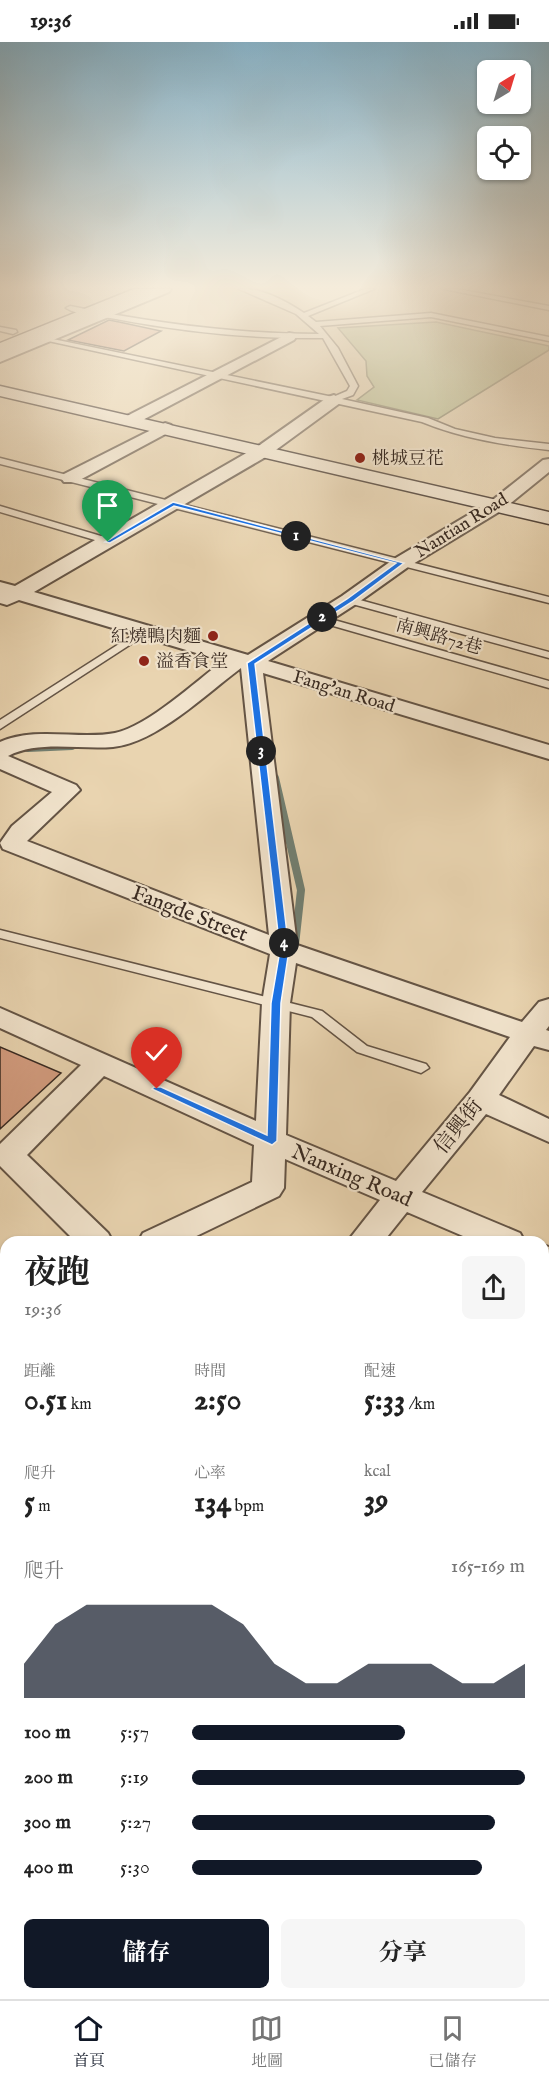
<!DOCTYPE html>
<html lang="zh-TW">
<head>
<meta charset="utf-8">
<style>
  :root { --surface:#fff; --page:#f6f6f6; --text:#222; --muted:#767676; --line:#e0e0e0; --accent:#111827 }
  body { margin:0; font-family:"IM FELL English","Noto Serif TC",serif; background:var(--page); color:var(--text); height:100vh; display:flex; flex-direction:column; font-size:22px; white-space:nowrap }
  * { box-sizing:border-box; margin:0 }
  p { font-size:20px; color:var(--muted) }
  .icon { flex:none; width:33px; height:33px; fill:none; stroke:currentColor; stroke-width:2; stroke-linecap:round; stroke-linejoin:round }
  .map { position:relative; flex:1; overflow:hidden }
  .drawer { position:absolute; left:0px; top:1194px; width:549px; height:764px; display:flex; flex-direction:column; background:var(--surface); border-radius:18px 18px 0 0; box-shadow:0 2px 4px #0004 }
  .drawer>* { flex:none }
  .needle { width:39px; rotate:38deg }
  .fabs { position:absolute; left:477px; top:18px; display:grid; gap:12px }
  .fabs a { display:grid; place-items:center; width:54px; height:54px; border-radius:9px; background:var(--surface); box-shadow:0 2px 4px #0004; font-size:30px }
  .pin { position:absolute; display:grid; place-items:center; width:51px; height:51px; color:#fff; margin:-62px -26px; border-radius:50% 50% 50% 0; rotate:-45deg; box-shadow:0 0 6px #0007 }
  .pin .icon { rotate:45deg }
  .km { position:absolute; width:30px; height:30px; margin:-15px; border-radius:50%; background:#222; color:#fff; font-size:16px; line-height:30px; text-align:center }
  .round { display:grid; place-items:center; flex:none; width:63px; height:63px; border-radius:9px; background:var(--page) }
  .overview { display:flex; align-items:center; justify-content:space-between; height:102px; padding:0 24px }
  h1 { font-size:33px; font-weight:700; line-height:45px }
  .figures { display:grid; grid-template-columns:repeat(3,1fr); gap:9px; height:102px; padding:6px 24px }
  .figures div { display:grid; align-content:center }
  .figures b { font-size:30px; font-weight:700 }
  .figures small { font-size:16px; font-weight:400 }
  .figures p { font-size:16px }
  .chart { height:168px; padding:12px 24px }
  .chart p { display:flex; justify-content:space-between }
  .chart svg { width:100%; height:108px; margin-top:6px; fill:var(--accent); opacity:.7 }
  .primary-button { display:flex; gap:12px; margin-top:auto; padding:12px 24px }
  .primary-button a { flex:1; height:69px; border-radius:9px; background:var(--accent); color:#fff; font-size:24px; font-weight:700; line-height:69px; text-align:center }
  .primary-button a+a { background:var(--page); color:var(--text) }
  ul { padding:0 24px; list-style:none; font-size:20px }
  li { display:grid; grid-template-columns:96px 72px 1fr; align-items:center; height:45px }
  li i { height:15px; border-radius:8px; background:var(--accent) }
  .status { display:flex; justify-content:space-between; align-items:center; height:42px; padding:0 30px; background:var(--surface); direction:ltr }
  .status svg { height:16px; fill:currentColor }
  .tab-bar { display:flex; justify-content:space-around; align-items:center; height:84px; border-top:2px solid var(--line); background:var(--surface); font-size:16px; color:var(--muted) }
  .tab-bar a { display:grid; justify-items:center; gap:3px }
  .tab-bar .on { color:var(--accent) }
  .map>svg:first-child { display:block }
  .green { fill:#b6bd8b; stroke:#767356; stroke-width:1.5 }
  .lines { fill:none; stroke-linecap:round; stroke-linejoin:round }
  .stream-far1 { stroke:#727f71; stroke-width:8 }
  .stream { stroke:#727f71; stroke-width:10 }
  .building { fill:#d39c7f; stroke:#372921; stroke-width:1.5 }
  .lane-casing { stroke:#645445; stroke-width:3 }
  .street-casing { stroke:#645445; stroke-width:4 }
  .secondary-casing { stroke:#372921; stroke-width:3 }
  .lane { fill:#f1e3cc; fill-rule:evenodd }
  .street { fill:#f1e3cc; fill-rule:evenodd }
  .secondary { fill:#f1e3cc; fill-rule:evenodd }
  .route { fill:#1a73e8; stroke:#fff; stroke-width:1.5 }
  .poi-dot { fill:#8f2418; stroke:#f1e3cc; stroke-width:2 }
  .labels { text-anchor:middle; stroke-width:4.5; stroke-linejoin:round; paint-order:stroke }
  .far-poi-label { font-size:18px; fill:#372921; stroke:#f1e3cc; text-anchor:start }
  .far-street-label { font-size:18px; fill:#372921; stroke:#f1e3cc }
  .street-label { font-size:21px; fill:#372921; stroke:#f1e3cc }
</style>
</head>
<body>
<div class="status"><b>19:36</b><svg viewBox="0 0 49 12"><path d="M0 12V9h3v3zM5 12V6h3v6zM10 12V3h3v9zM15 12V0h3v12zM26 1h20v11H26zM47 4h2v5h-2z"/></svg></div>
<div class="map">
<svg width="549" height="1957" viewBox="0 0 549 1957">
  <rect width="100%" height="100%" fill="#e9d4b0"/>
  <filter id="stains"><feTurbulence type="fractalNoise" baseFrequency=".00333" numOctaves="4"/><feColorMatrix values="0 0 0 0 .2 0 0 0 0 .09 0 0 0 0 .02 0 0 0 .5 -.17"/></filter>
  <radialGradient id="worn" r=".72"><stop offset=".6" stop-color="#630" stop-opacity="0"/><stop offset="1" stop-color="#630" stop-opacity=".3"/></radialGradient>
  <polygon class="green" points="436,280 549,304 549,308 438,377 357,358 374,345 367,334 366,319 338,286"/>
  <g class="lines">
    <g class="stream-far1">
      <polyline points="28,706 72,704"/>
      <polyline points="275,736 301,848 295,903"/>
    </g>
    <polyline class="stream" points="543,1365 549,1368"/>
  </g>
  <g class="building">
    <polygon points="109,278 119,280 161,289 124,309 68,298"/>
    <polygon points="0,1005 61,1031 0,1087"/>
  </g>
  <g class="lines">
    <g class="lane-casing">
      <g id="lane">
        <path d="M 239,247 C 260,245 286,259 304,271 L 365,247 L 374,247 L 308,274 L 316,280 L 431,271 L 549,295 L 549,299 L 431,275 L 320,284 L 338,306 L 358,344 L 353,353 L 342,357 L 428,376 L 455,387 L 495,396 L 549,402 L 549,408 C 505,403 464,397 422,380 L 39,297 L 43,295 L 333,355 L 347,349 L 350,344 L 323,296 C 253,297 184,290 116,277 C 101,274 79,274 66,266 L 70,264 C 153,281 235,292 319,292 L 296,272 Z"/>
        <polygon points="444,247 457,247 549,264 549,268"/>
        <polygon points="0,285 16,288 17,290 13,292 0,289"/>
        <polygon points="0,416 549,555 549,561 0,422"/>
        <polygon points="0,464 111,497 113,499 105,501 0,470"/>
        <polygon points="349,555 549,610 549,616 345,560 344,558"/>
        <polygon points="320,574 549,639 549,646 316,579 315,577"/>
        <polygon points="144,586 148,587 148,591 0,687 0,678"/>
        <polygon points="0,888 322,969 367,1004 426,1022 429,1026 421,1031 357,1010 312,975 0,896"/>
        <polygon points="543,1483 549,1485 549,1504 543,1502"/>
        <polygon points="543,1648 549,1650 549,1672 543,1670"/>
        <polygon points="549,1767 549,1798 543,1801 543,1770"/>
      </g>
    </g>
    <g class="street-casing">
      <g id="street">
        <polygon points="153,247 171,247 169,250 0,320 0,311"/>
        <polygon points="289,291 294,292 296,295 294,298 137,381 131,383 123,378 125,375"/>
        <path d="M 334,353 L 342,358 L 340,361 L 269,413 L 34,550 L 248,613 L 342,554 L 394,517 L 490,460 L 543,418 L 549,417 L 549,430 L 502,468 L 408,525 L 356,562 L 268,619 L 549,703 L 549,717 L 263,631 L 297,903 L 522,980 L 539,960 L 549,957 L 549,984 L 546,988 L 549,989 L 549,1008 L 534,1004 L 499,1053 L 549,1077 L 549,1100 L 486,1072 L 422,1150 L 520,1191 L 525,1200 L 477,1200 L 407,1170 L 383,1200 L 347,1200 L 380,1158 L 285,1117 L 284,1146 L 279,1154 L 184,1200 L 138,1200 L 143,1191 L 252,1140 L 254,1103 L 104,1034 L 27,1113 L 108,1191 L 113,1200 L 76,1200 L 0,1124 L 0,1102 L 81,1023 L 0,986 L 0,966 L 256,1079 L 262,961 L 270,912 L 3,807 L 0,801 L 12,784 L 52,750 L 0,727 L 0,700 C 36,684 79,698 115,691 C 148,684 195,640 223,619 L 19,558 L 7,563 L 0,561 L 0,540 L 15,544 L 257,405 L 328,355 ZM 241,626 L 269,893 L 27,799 L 80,748 L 76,743 L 8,714 C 39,698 79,708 113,705 C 156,701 206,652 241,626 ZM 296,921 L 510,995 L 470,1050 L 396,1139 L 286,1093 L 290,961 Z"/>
        <polygon points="165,381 171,383 173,386 171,389 76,440 64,440 61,436 64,432"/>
        <polygon points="543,1203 549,1205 549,1229 543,1227"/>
        <polygon points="6,1594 6,1637 0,1639 0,1596"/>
        <polygon points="0,1680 6,1682 6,1724 0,1722"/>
        <polygon points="403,1952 456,1952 458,1957 405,1957"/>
      </g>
    </g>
    <g class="secondary-casing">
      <g id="secondary">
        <polygon points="134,247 155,247 153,250 0,312 0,301"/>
        <polygon points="0,344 549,470 549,482 0,354"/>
      </g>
    </g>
    <use href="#lane" class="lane"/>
    <use href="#street" class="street"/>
    <use href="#secondary" class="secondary"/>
  </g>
  <linearGradient id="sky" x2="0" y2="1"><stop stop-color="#88b6ce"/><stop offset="0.47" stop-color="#f5ecdb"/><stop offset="1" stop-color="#f5ecdb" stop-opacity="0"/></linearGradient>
  <rect width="549" height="521" fill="url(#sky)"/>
  <polygon class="route" points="173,460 404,521 352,560 255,622 289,908 281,961 277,1099 272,1103 152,1047 154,1045 161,1045 267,1093 271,961 280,908 247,621 347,557 396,521 174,464 110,501 105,500"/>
  <g class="poi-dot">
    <circle cx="360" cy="416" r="6"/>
    <circle cx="213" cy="594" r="6"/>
    <circle cx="144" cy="619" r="6"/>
  </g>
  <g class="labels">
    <g class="far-poi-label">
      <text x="372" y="422">桃城豆花</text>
      <text x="201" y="600" text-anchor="end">紅燒鴨肉麵</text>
      <text x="156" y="625">溢香食堂</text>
    </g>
    <g class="far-street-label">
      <text transform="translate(461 483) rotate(-32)" y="6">Nantian Road</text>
      <text transform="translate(439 594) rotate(16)" y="6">南興路72巷</text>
      <text transform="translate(344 649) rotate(17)" y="6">Fang'an Road</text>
    </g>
    <g class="street-label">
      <text transform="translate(190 871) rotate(21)" y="7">Fangde Street</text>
      <text transform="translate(458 1084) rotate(-51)" y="7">信興街</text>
      <text transform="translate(352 1133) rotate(23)" y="7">Nanxing Road</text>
    </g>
  </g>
  <rect width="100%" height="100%" filter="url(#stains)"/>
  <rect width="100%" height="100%" fill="url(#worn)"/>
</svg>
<div class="fabs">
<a><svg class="needle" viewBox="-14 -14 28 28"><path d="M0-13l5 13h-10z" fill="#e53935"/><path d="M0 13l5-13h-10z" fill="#767676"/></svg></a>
<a><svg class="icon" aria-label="locate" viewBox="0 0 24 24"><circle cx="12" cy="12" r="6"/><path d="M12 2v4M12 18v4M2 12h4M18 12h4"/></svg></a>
</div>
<div class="pin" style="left:108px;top:500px;background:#1e9e55"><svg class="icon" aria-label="arrive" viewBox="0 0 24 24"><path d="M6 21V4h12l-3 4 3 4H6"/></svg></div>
<div class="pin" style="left:157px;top:1047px;background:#d93025"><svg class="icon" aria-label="check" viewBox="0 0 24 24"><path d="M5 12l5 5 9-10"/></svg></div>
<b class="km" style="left:296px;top:494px">1</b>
<b class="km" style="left:322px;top:575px">2</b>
<b class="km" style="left:261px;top:709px">3</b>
<b class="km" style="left:284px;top:901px">4</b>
<section class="drawer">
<div class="overview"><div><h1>夜跑</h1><p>19:36</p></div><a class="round"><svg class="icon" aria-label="share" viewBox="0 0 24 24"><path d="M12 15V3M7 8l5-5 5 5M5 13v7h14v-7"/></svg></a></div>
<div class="figures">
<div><p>距離</p><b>0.51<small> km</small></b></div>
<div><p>時間</p><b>2:50</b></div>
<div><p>配速</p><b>5:33<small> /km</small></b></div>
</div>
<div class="figures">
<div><p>爬升</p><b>5<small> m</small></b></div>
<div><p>心率</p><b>134<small> bpm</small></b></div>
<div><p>kcal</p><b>39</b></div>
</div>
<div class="chart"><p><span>爬升</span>165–169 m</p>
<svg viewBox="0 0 160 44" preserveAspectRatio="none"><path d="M0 44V30L10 14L20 6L30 6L40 6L50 6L60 6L70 14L80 30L90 38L100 38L110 30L120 30L130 30L140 38L150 38L160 30V44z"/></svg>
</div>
<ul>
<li><b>100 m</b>5:57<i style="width:64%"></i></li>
<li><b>200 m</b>5:19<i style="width:100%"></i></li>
<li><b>300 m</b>5:27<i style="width:91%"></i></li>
<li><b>400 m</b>5:30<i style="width:87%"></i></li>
</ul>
<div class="primary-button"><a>儲存</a><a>分享</a></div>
</section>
</div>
<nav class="tab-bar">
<a class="on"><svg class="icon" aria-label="home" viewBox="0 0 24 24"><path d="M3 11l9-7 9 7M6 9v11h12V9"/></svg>首頁</a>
<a><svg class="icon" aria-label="map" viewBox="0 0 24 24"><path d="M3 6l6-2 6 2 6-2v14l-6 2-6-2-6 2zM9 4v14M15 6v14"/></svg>地圖</a>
<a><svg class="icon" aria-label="saved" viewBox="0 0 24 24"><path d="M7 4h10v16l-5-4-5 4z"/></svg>已儲存</a>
</nav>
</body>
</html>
